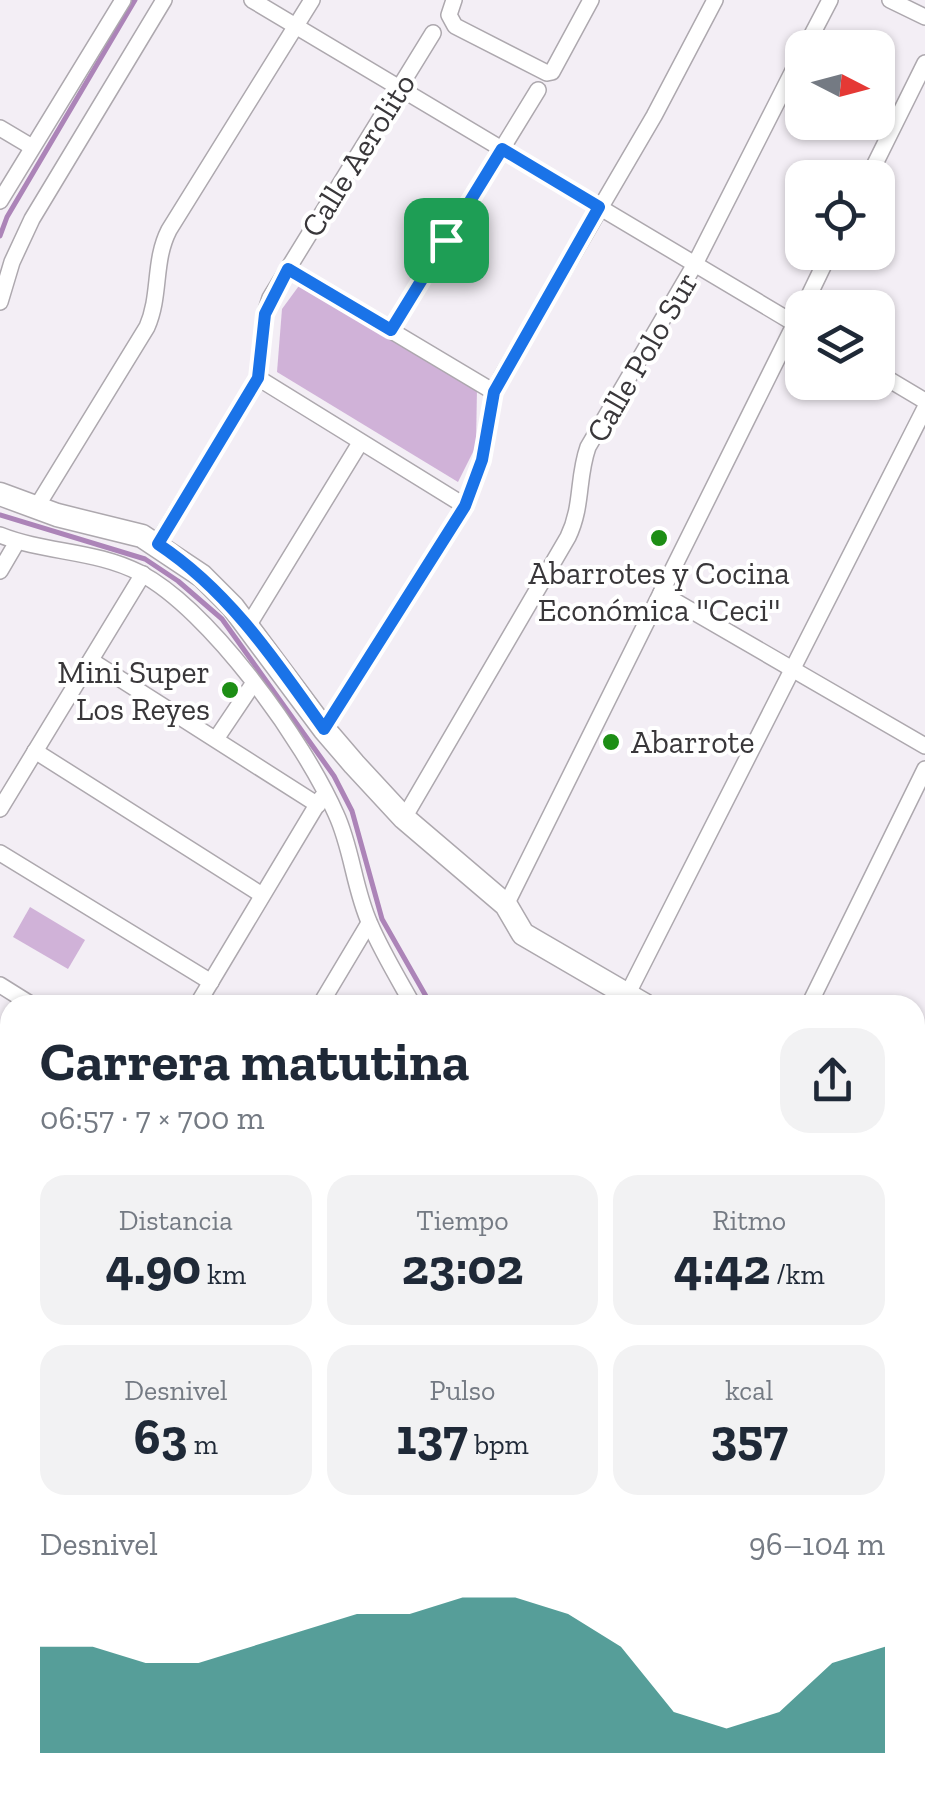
<!DOCTYPE html>
<html lang="es">
<head>
<meta charset="utf-8">
<style>
  :root { --surface:#fff; --page:#f2f2f3; --text:#1f2937; --muted:#747a83; --accent:#0f766e }
  body { margin:0; font-family:"Zilla Slab",serif; background:var(--page); color:var(--text); height:100vh; display:flex; flex-direction:column; font-size:38px; white-space:nowrap }
  * { box-sizing:border-box; margin:0 }
  p { font-size:32px; color:var(--muted) }
  .icon { flex:none; width:55px; height:55px; fill:none; stroke:currentColor; stroke-width:2; stroke-linecap:round; stroke-linejoin:round }
  .map { position:relative; flex:1; overflow:hidden }
  .sheet { position:absolute; left:0px; top:995px; width:925px; height:812px; display:flex; flex-direction:column; background:var(--surface); border-radius:30px 30px 0 0; box-shadow:0 2px 8px #0004 }
  .sheet>* { flex:none }
  .needle { width:65px; rotate:96deg }
  .tools { position:absolute; left:785px; top:30px; display:grid; gap:20px }
  .tools a { display:grid; place-items:center; width:110px; height:110px; border-radius:20px; background:var(--surface); box-shadow:0 2px 8px #0004; font-size:50px }
  .pin { position:absolute; display:grid; place-items:center; width:85px; height:85px; color:#fff; margin:-42px; border-radius:20px; box-shadow:0 5px 15px #0006 }
  .round { display:grid; place-items:center; flex:none; width:105px; height:105px; border-radius:30px; background:var(--page) }
  .overview { display:flex; align-items:center; justify-content:space-between; height:170px; padding:0 40px }
  h1 { font-size:55px; font-weight:800; line-height:75px }
  .stats { display:grid; grid-template-columns:repeat(3,1fr); gap:15px; height:170px; padding:10px 40px }
  .stats div { display:grid; align-content:center; border-radius:25px; background:var(--page); text-align:center }
  .stats b { font-size:50px; font-weight:800 }
  .stats small { font-size:28px; font-weight:400 }
  .stats p { font-size:28px }
  .chart { height:280px; padding:20px 40px }
  .chart p { display:flex; justify-content:space-between }
  .chart svg { width:100%; height:180px; margin-top:10px; fill:var(--accent); opacity:.7 }
  .map>svg:first-child { display:block }
  .green { fill:#d0b2d8 }
  .lines { fill:none; stroke-linecap:round; stroke-linejoin:round }
  .stream { stroke:#ac84b8; stroke-width:5 }
  .street-casing { stroke:#ada8ae; stroke-width:18 }
  .secondary-casing { stroke:#ada8ae; stroke-width:25 }
  .street { stroke:#fff; stroke-width:15 }
  .secondary { stroke:#fff; stroke-width:22 }
  .route-casing { stroke:#fff; stroke-width:20 }
  .route { stroke:#1a73e8; stroke-width:12 }
  .poi-dot { fill:#1d8e15; stroke:#fff; stroke-width:4 }
  .labels { text-anchor:middle; stroke-width:8; stroke-linejoin:round; paint-order:stroke }
  .street-label { font-size:32px; fill:#39373a; stroke:#fff }
  .poi-label { font-size:32px; fill:#39373a; stroke:#fff }
</style>
</head>
<body>
<div class="map">
<svg width="925" height="1807" viewBox="0 0 925 1807">
  <rect width="100%" height="100%" fill="#f3eef5"/>
  <g class="green">
    <polygon points="301,283 477,387 476,446 458,482 277,372 282,309"/>
    <polygon points="30,907 85,940 68,969 13,937"/>
  </g>
  <g class="lines">
    <g class="stream">
      <polyline points="0,236 7,217 135,0"/>
      <polyline points="0,515 145,559 178,581 222,619 334,776 352,811 382,919 431,1005"/>
      <polyline points="915,1538 925,1544"/>
    </g>
    <g class="street-casing">
      <g id="street">
        <polyline points="252,0 802,328"/>
        <polyline points="454,0 449,15 455,26 547,73 552,72 591,0"/>
        <polyline points="890,0 925,17"/>
        <polyline points="805,48 830,0"/>
        <polyline points="0,128 32,147"/>
        <polyline points="868,178 925,63"/>
        <polyline points="0,201 123,0"/>
        <polyline points="288,269 494,392"/>
        <polyline points="0,302 12,262 32,219 164,0"/>
        <polyline points="803,308 830,252"/>
        <polyline points="391,330 538,90"/>
        <polyline points="878,373 925,401"/>
        <polyline points="258,378 465,506"/>
        <path d="M 36,508 L 147,327 C 161,295 153,261 169,230 L 312,0"/>
        <path d="M 0,535 C 45,553 96,550 140,573 C 210,610 304,741 336,814 C 352,848 354,889 370,924 C 382,952 398,978 413,1005"/>
        <polyline points="157,544 258,378 265,314 270,298 433,33"/>
        <polyline points="0,571 17,542"/>
        <polyline points="661,593 925,746"/>
        <polyline points="248,626 360,443"/>
        <polyline points="92,661 318,805"/>
        <polyline points="324,729 465,506 482,460 494,392 502,376 654,116 715,0"/>
        <polyline points="216,739 253,684"/>
        <polyline points="35,751 262,895"/>
        <polyline points="0,809 143,574"/>
        <path d="M 404,818 L 568,537 C 583,506 577,478 588,447 L 695,264 L 802,53"/>
        <polyline points="0,853 211,982"/>
        <polyline points="506,905 802,309"/>
        <polyline points="0,985 32,1005"/>
        <polyline points="197,1005 321,798"/>
        <polyline points="320,1005 369,923"/>
        <polyline points="622,1005 925,408"/>
        <polyline points="809,1005 925,769"/>
        <polyline points="0,1102 10,1085"/>
        <polyline points="915,1149 925,1128"/>
        <polyline points="0,1340 10,1319"/>
        <polyline points="915,1400 925,1379"/>
        <polyline points="915,1521 925,1526"/>
        <polyline points="915,1556 925,1561"/>
        <polyline points="0,1640 10,1620"/>
        <polyline points="0,1684 10,1690"/>
        <polyline points="915,1718 925,1698"/>
        <polyline points="298,1798 317,1807"/>
        <polyline points="848,1798 865,1807"/>
        <polyline points="0,1806 2,1807"/>
        <polyline points="58,1807 63,1798"/>
        <polyline points="198,1807 202,1798"/>
        <polyline points="413,1807 418,1798"/>
        <polyline points="592,1807 597,1798"/>
        <polyline points="745,1807 750,1798"/>
      </g>
    </g>
    <g class="secondary-casing">
      <g id="secondary">
        <polyline points="0,494 57,515 142,536 202,576 233,607 324,729 354,764 404,818 506,905 523,934 645,1005"/>
        <polyline points="915,1168 925,1175"/>
        <polyline points="0,1269 10,1275"/>
        <polyline points="0,1303 10,1309"/>
      </g>
    </g>
    <use href="#street" class="street"/>
    <use href="#secondary" class="secondary"/>
  </g>
  <g class="lines">
    <g class="route-casing">
      <path id="route" d="M 502,149 L 599,207 L 494,392 L 482,460 L 465,506 L 324,729 C 275,660 229,591 158,544 L 258,378 L 265,314 L 288,269 L 391,330 Z"/>
    </g>
    <use href="#route" class="route"/>
  </g>
  <g class="poi-dot">
    <circle cx="659" cy="538" r="10"/>
    <circle cx="230" cy="690" r="10"/>
    <circle cx="611" cy="742" r="10"/>
  </g>
  <g class="labels">
    <g class="street-label">
      <text transform="translate(358 155) rotate(-58)" y="11">Calle Aerolito</text>
      <text transform="translate(642 357) rotate(-60)" y="11">Calle Polo Sur</text>
    </g>
    <g class="poi-label">
      <text x="659" y="584">Abarrotes y Cocina<tspan x="659" dy="37">Económica ''Ceci''</tspan></text>
      <text x="210" y="683" text-anchor="end">Mini Super<tspan x="210" dy="37">Los Reyes</tspan></text>
      <text x="631" y="753" text-anchor="start">Abarrote</text>
    </g>
  </g>
</svg>
<div class="tools">
<a><svg class="needle" viewBox="-14 -14 28 28"><path d="M0-13l5 13h-10z" fill="#e53935"/><path d="M0 13l5-13h-10z" fill="#747a83"/></svg></a>
<a><svg class="icon" aria-label="locate" viewBox="0 0 24 24"><circle cx="12" cy="12" r="6"/><path d="M12 2v4M12 18v4M2 12h4M18 12h4"/></svg></a>
<a><svg class="icon" aria-label="layers" viewBox="0 0 24 24"><path d="M12 4l9 5-9 5-9-5zM3 14l9 5 9-5"/></svg></a>
</div>
<div class="pin" style="left:446px;top:240px;background:#1e9e55"><svg class="icon" aria-label="arrive" viewBox="0 0 24 24"><path d="M6 21V4h12l-3 4 3 4H6"/></svg></div>
<section class="sheet">
<div class="overview"><div><h1>Carrera matutina</h1><p>06:57 · 7 × 700 m</p></div><a class="round"><svg class="icon" aria-label="share" viewBox="0 0 24 24"><path d="M12 15V3M7 8l5-5 5 5M5 13v7h14v-7"/></svg></a></div>
<div class="stats">
<div><p>Distancia</p><b>4.90<small> km</small></b></div>
<div><p>Tiempo</p><b>23:02</b></div>
<div><p>Ritmo</p><b>4:42<small> /km</small></b></div>
</div>
<div class="stats">
<div><p>Desnivel</p><b>63<small> m</small></b></div>
<div><p>Pulso</p><b>137<small> bpm</small></b></div>
<div><p>kcal</p><b>357</b></div>
</div>
<div class="chart"><p><span>Desnivel</span>96–104 m</p>
<svg viewBox="0 0 160 44" preserveAspectRatio="none"><path d="M0 44V18L10 18L20 22L30 22L40 18L50 14L60 10L70 10L80 6L90 6L100 10L110 18L120 34L130 38L140 34L150 22L160 18V44z"/></svg>
</div>
</section>
</div>
</body>
</html>
